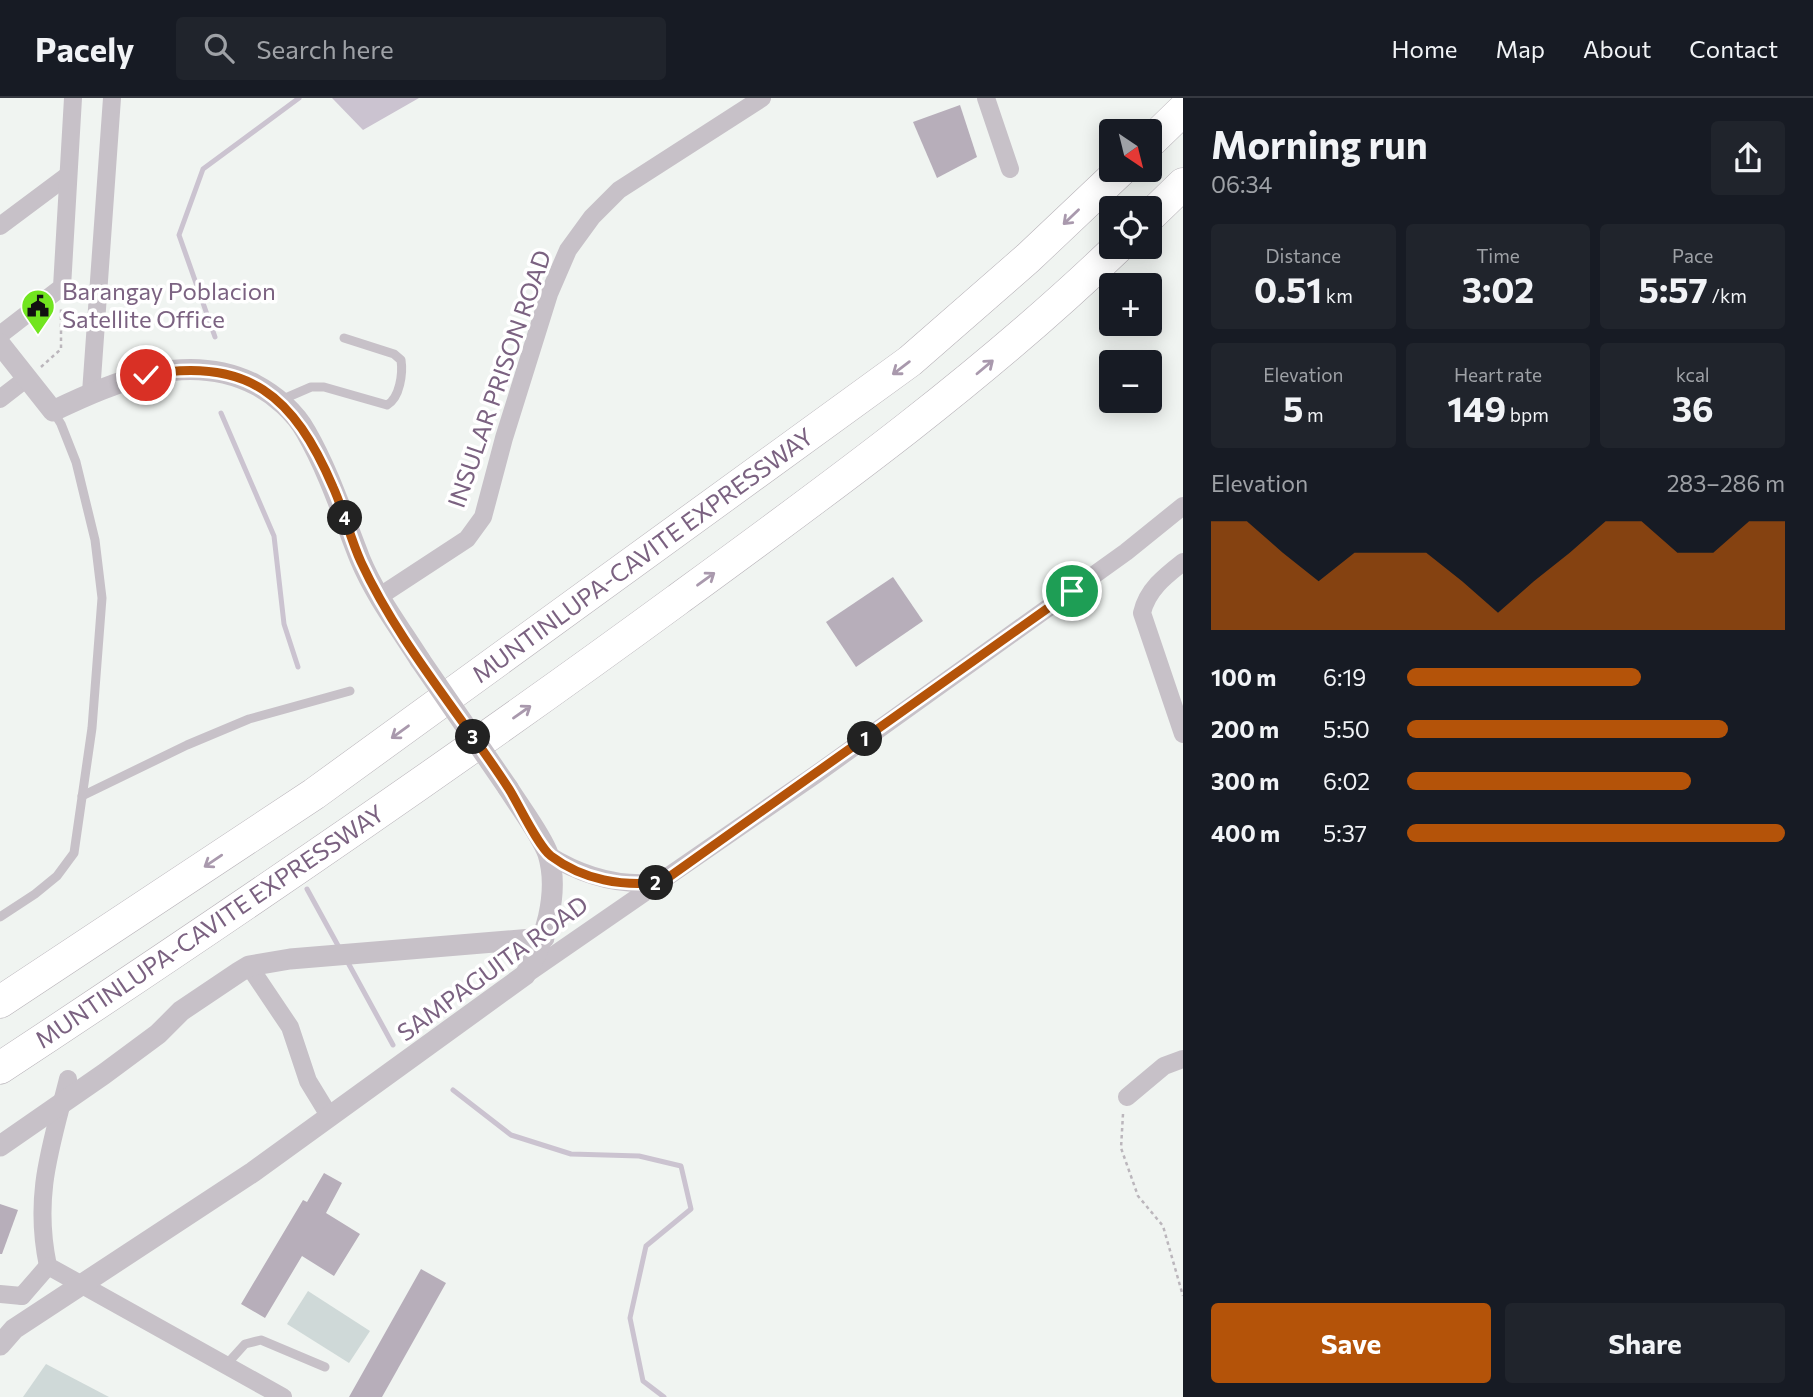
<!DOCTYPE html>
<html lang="en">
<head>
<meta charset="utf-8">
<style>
  :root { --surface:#171b24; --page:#20242c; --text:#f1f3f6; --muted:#9ea1a6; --line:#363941; --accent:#b45309 }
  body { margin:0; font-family:Commissioner,sans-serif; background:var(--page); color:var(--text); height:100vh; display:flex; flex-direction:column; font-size:26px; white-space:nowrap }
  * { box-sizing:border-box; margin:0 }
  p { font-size:23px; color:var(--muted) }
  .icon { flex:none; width:38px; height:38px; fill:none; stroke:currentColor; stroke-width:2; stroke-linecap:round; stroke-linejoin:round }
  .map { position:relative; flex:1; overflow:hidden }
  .panel { display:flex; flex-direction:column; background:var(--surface); width:630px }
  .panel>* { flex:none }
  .needle { width:46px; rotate:145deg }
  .fabs { position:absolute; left:1099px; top:21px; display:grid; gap:14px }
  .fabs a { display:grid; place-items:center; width:63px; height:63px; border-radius:7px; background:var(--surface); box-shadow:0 4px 18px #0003; font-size:35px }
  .pin { position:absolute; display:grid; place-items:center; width:60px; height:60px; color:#fff; margin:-30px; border:4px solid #fff; border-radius:50%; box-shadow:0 2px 7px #0007 }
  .km { position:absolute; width:35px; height:35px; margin:-18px; border-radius:50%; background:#222; color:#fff; font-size:19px; line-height:35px; text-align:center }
  .round { display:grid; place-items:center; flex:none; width:74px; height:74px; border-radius:7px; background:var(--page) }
  .head { display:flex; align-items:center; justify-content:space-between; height:119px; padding:0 28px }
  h1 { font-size:38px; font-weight:700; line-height:52px }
  .stats { display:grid; grid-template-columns:repeat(3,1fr); gap:10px; height:119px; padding:7px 28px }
  .stats div { display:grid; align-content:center; border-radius:7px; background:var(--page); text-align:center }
  .stats b { font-size:35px; font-weight:700 }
  .stats small { font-size:19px; font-weight:400 }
  .stats p { font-size:19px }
  .chart { height:196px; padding:14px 28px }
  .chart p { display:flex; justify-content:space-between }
  .chart svg { width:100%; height:126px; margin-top:7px; fill:var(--accent); opacity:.7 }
  .button { display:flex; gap:14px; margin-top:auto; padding:14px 28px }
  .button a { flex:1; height:80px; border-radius:7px; background:var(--accent); color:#fff; font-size:28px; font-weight:700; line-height:80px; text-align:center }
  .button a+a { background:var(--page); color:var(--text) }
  ul { padding:0 28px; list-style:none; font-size:23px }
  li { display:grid; grid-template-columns:112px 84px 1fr; align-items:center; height:52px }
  li i { height:18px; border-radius:9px; background:var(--accent) }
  header { display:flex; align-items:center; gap:42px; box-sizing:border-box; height:98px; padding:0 35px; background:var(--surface); border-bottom:2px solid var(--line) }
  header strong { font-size:33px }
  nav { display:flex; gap:38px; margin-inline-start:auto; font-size:24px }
  .search { width:490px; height:63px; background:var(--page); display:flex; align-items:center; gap:18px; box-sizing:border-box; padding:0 24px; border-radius:7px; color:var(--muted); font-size:26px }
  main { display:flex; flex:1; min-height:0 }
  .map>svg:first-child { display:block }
  .green { fill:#cfd9d8 }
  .water { fill:#cbc3d0 }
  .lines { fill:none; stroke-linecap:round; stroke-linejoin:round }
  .stream { stroke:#cbc3d0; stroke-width:5 }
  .building { fill:#b7aeba }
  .motorway-casing { stroke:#b7b2b8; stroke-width:33 }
  .path { stroke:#bbb6bc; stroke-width:2.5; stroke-dasharray:3.5 3.5; stroke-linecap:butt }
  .service { stroke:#c7c1c8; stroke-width:9 }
  .minor { stroke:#c7c1c8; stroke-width:18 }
  .tertiary { stroke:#c7c1c8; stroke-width:21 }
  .motorway { stroke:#fff; stroke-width:32 }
  .tertiary-bridge { stroke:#c7c1c8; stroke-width:21 }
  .oneway { stroke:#a999ad }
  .route-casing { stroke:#fff; stroke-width:14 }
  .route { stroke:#b45309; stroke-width:9 }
  .labels { text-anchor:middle; stroke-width:7; stroke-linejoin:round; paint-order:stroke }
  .poi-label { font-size:24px; fill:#7b6281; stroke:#fff; text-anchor:start }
  .street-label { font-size:24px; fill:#7b6281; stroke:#fff }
</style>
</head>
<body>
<header>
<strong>Pacely</strong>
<div class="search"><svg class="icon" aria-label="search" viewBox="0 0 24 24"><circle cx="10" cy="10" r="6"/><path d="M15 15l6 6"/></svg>Search here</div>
<nav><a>Home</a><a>Map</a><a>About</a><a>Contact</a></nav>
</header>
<main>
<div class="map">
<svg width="1183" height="1299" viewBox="0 0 1183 1299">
  <rect width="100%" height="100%" fill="#f0f4f1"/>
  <g class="green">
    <polygon points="308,1193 370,1233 349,1265 287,1226"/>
    <polygon points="46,1266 109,1299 23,1299"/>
  </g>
  <polygon class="water" points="332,0 419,0 363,32"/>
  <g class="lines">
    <g class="stream">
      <polyline points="215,239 179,137 203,71 299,0"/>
      <polyline points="221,315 274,438 284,526 298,569"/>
      <polyline points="307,791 341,853"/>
      <polyline points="346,861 393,947"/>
      <polyline points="453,992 511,1037 571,1056 639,1058 681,1068 691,1111 646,1148 630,1220 643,1283 664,1299"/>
    </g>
  </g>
  <g class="building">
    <polygon points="960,7 977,59 937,80 913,24"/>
    <polygon points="893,479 923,523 856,569 826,524"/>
    <polygon points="324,1075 342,1085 326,1115 360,1136 334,1178 302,1158 265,1220 241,1206 303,1102 307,1104"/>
    <polygon points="0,1106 18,1112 2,1156 0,1156"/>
    <polygon points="421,1171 446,1185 382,1299 349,1299"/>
  </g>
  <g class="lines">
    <g class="motorway-casing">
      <g id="motorway">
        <polyline points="1150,44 1183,12"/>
        <polyline points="1150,118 1183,86"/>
        <polyline points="0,904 314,696 910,263 1028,160 1121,72"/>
        <path d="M 0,970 C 229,819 456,664 677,502 C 829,391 982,280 1118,149"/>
      </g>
    </g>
    <g class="path">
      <polyline points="41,269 61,251 61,211"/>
      <polyline points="1123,1016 1121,1050 1138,1098 1163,1128 1183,1198"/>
    </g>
    <g class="service">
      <path d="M 281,302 L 311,289 L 324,289 L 387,307 C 400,300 403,275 401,262 L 394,256 L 344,240"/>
      <polyline points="82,698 187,647 249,621 350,593"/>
      <polyline points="0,819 35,796 57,778 74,755 92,630 102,500 95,442 76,364 61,326 53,313"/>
      <polyline points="226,1267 245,1246 261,1242 325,1269"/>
    </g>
    <g class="minor">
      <polyline points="986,0 1010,71"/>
      <polyline points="0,128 67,78"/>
      <polyline points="0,237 62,189 73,0"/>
      <polyline points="91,295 112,0"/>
      <polyline points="0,301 27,280"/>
      <path d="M 1183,464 C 1165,478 1147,492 1142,515 L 1183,636"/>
      <polyline points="380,498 467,441 483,419 504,340 549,196 568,152 592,119 619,92 762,0"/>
      <path d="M 547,756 C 582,778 619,789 660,784"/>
      <polyline points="249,868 290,929 308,983 330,1019"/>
      <polyline points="525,877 815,677 1126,454 1183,408"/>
      <path d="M 68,981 C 51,1049 33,1097 48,1168 L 283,1299"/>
      <polyline points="1127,999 1164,968 1183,961"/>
      <polyline points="0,1196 22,1198"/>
      <polyline points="22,1198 48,1168"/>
    </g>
    <g class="tertiary">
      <path d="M 0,246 L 53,313 C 116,283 188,252 256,287 C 275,297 295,314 306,334 C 329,374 343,418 360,461 C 375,497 399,529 420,562"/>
      <polyline points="0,1048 104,976 158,936 181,913 239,874 249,868 290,861 544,840"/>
      <path d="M 0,1247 L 14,1231 L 253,1074 L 525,877 C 545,844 560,795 548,756 C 542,738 519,708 508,690"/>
    </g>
    <use href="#motorway" class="motorway"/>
    <polyline class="tertiary-bridge" points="420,562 508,690"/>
  </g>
  <defs><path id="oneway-shaft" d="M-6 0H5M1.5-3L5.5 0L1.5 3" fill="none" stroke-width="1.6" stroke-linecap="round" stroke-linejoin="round" transform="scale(1.75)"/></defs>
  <g class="oneway">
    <use href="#oneway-shaft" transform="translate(1071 119) rotate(136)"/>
    <use href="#oneway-shaft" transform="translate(985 269) rotate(-40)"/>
    <use href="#oneway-shaft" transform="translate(901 270) rotate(143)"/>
    <use href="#oneway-shaft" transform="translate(706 481) rotate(-36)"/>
    <use href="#oneway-shaft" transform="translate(522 614) rotate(-35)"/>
    <use href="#oneway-shaft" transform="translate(400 634) rotate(144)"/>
    <use href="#oneway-shaft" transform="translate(213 763) rotate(146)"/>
  </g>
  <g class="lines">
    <g class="route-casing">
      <path id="route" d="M 146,277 C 248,258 294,298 333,389 C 344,413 350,440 361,464 C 399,546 460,615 509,691 C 519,707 538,748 551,758 C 583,782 623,789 662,784 L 1072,493"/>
    </g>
    <use href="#route" class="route"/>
  </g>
  <defs>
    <g id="civic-pin" transform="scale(1.75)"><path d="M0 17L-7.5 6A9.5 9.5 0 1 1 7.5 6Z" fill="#71e51f" stroke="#fff"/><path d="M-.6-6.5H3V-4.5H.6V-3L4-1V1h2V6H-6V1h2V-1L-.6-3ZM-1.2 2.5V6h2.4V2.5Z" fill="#111"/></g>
  </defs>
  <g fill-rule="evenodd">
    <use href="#civic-pin" x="38" y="208"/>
  </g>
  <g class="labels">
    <g class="poi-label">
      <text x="62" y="202">Barangay Poblacion<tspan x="62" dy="28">Satellite Office</tspan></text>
    </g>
    <g class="street-label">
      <text transform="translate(500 281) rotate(-71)" y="8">INSULAR PRISON ROAD</text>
      <text transform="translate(643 458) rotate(-36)" y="8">MUNTINLUPA-CAVITE EXPRESSWAY</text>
      <text transform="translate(210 829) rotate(-34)" y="8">MUNTINLUPA-CAVITE EXPRESSWAY</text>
      <text transform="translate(493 871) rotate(-36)" y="8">SAMPAGUITA ROAD</text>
    </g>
  </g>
</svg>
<div class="fabs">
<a><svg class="needle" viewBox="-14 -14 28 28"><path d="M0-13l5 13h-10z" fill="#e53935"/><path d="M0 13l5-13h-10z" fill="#9ea1a6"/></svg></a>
<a><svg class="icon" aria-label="locate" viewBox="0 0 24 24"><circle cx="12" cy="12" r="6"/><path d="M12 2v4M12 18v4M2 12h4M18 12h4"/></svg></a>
<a>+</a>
<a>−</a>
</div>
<div class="pin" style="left:1072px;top:493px;background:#1e9e55"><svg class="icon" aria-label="arrive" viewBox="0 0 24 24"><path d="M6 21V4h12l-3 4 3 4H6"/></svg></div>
<div class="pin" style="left:146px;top:277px;background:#d93025"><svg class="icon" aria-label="check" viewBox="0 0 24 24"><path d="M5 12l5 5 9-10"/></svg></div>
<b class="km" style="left:865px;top:641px">1</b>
<b class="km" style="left:656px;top:785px">2</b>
<b class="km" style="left:473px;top:639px">3</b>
<b class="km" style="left:345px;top:420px">4</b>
</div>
<section class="panel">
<div class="head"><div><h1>Morning run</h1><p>06:34</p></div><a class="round"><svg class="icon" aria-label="share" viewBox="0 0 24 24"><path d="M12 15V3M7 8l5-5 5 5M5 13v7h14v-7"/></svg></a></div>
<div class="stats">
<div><p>Distance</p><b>0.51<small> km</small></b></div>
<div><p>Time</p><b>3:02</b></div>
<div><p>Pace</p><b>5:57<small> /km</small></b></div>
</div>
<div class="stats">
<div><p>Elevation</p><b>5<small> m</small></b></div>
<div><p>Heart rate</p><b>149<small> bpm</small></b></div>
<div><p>kcal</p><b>36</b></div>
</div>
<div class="chart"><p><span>Elevation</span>283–286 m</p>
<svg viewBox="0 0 160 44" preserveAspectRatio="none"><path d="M0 44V6L10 6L20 17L30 27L40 17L50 17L60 17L70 27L80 38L90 27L100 17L110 6L120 6L130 17L140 17L150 6L160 6V44z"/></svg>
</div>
<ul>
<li><b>100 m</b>6:19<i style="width:62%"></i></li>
<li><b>200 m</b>5:50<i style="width:85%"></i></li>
<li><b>300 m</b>6:02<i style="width:75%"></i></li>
<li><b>400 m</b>5:37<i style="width:100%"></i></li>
</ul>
<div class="button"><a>Save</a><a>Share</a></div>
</section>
</main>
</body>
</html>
